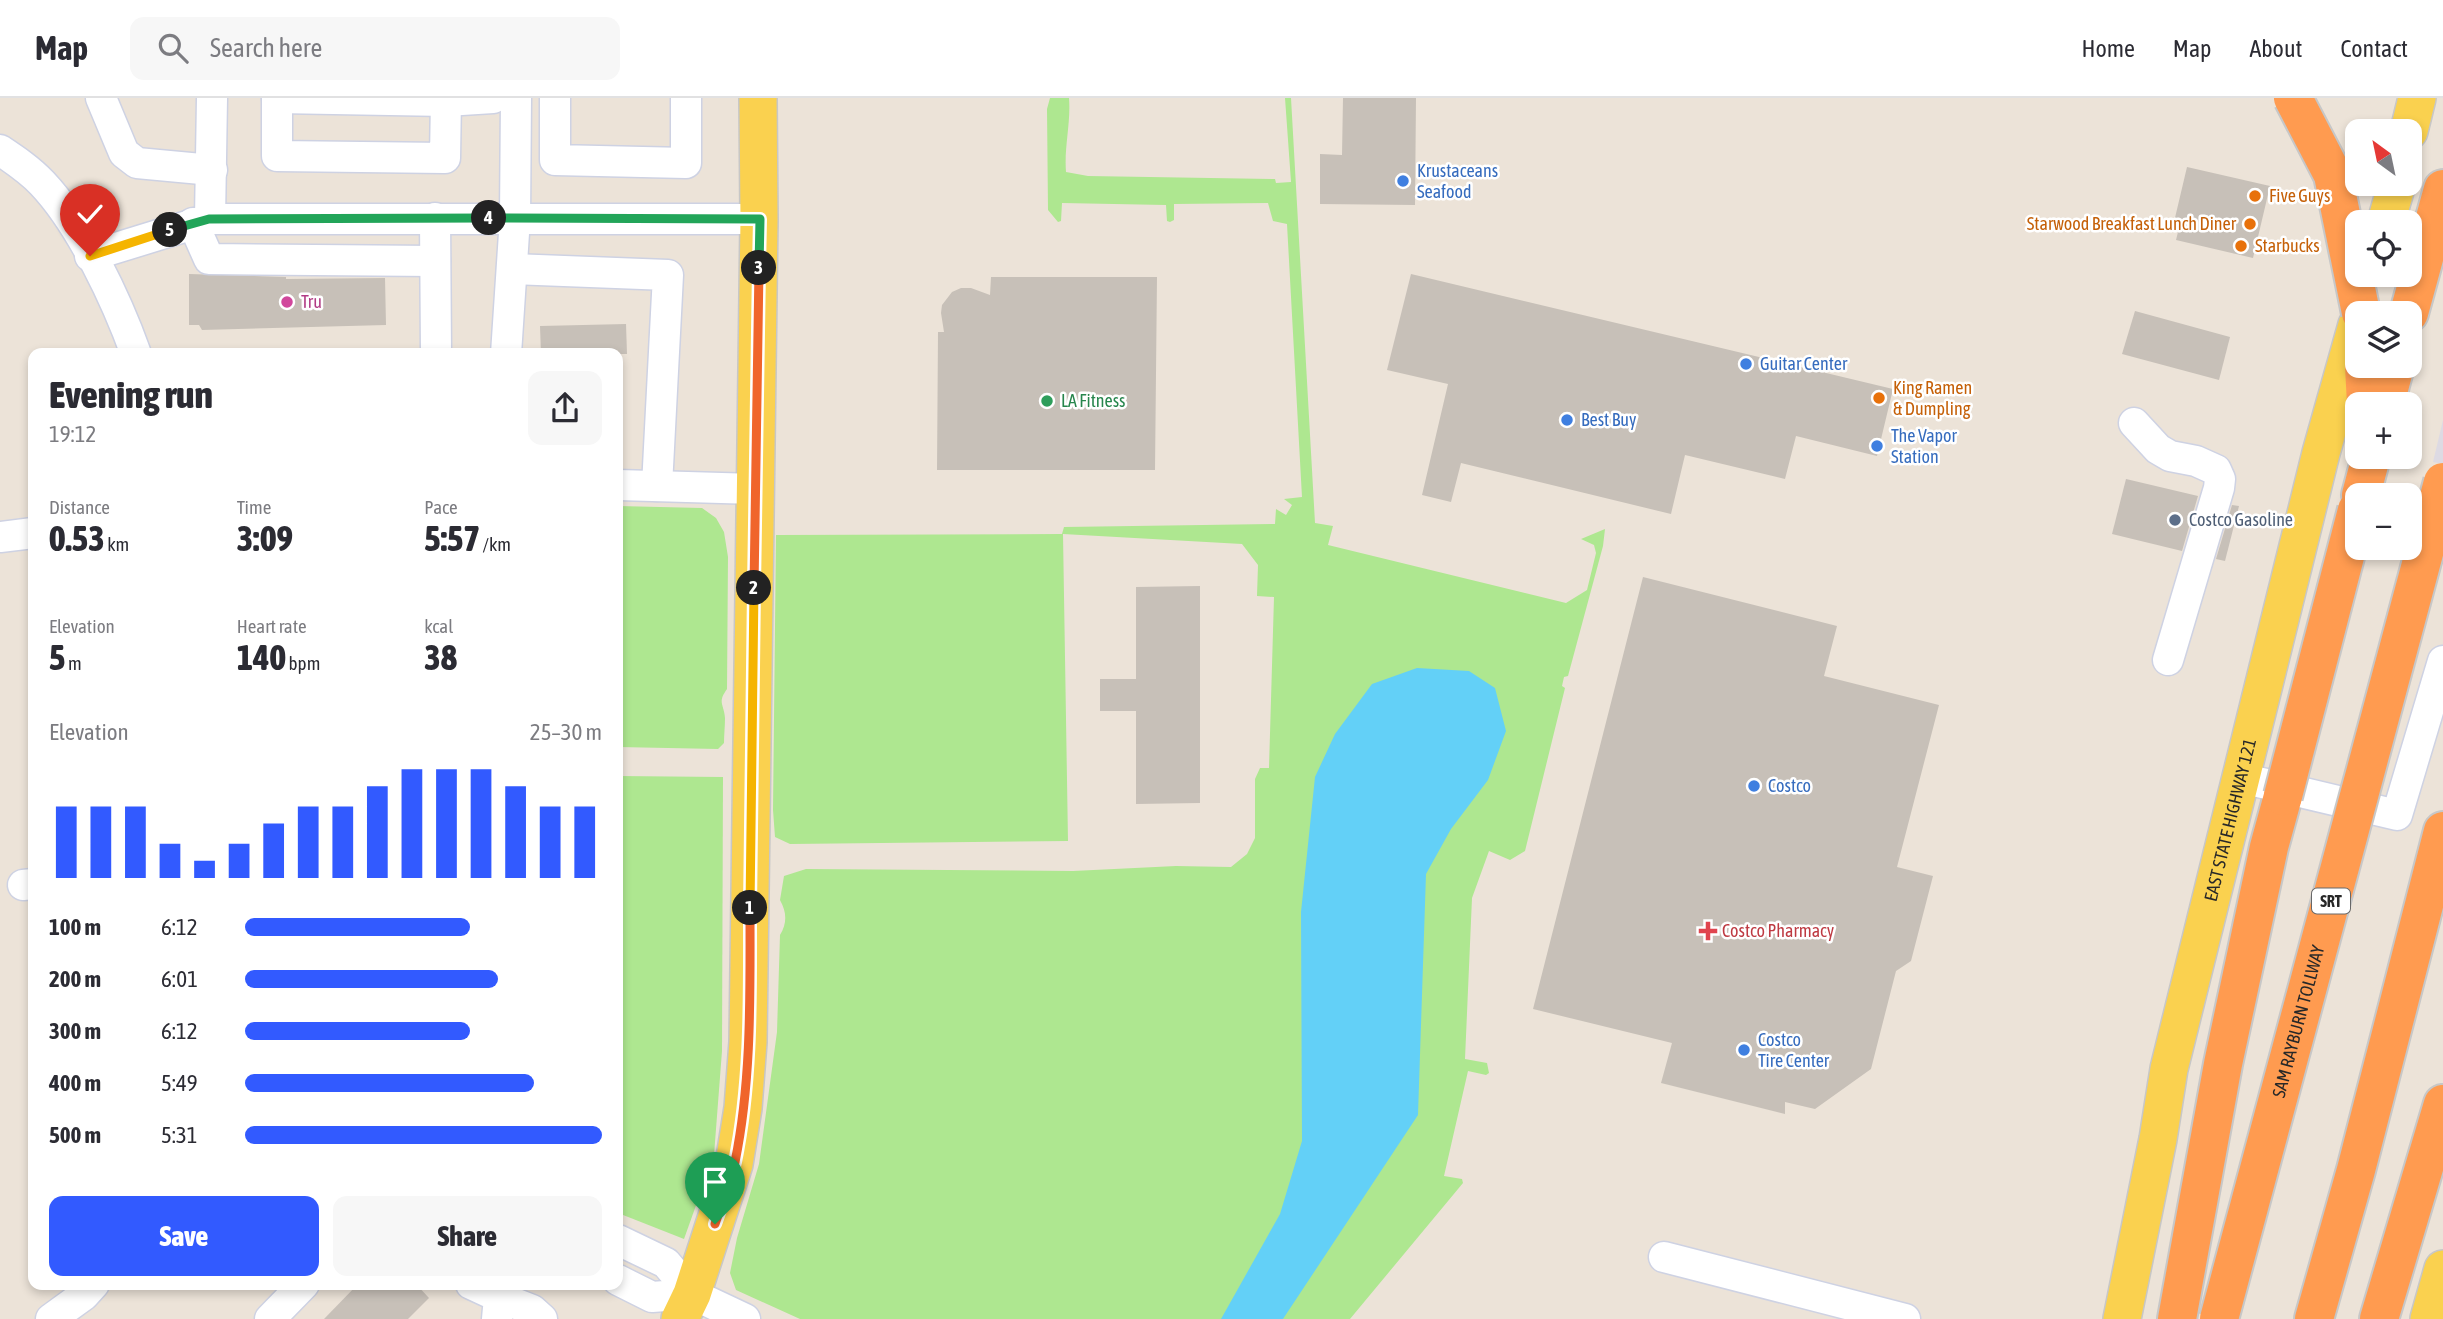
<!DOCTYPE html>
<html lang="en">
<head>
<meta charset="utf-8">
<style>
  :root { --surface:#fff; --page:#f7f7f7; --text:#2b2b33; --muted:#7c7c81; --line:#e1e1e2; --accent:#325aff }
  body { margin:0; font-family:"Asap Condensed",sans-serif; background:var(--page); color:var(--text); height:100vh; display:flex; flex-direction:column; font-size:26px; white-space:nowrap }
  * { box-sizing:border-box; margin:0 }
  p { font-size:23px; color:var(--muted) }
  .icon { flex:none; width:38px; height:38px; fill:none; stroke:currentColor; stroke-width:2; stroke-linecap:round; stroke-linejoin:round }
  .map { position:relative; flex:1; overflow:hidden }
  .side { position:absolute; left:28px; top:250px; width:595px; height:942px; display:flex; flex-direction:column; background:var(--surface); border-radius:14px; box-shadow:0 4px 10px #0003 }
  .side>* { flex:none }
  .needle { width:46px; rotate:327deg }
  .buttons { position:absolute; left:2345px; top:21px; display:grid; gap:14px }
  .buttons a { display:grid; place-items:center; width:77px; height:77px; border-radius:14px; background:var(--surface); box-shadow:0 4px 10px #0003; font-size:35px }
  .pin { position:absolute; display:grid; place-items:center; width:60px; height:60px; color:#fff; margin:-72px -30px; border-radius:50% 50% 50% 0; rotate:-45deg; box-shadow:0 0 7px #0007 }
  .pin .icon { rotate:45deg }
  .km { position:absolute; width:35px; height:35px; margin:-18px; border-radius:50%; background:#222; color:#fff; font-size:19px; line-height:35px; text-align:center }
  .round { display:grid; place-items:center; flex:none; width:74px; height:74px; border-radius:14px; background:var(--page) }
  .head { display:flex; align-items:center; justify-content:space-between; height:119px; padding:0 21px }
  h1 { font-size:38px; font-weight:800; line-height:52px }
  .figures { display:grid; grid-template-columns:repeat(3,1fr); gap:10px; height:119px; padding:7px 21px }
  .figures div { display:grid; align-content:center }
  .figures b { font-size:35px; font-weight:800 }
  .figures small { font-size:19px; font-weight:400 }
  .figures p { font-size:19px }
  .chart { height:196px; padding:14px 21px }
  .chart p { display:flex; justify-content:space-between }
  .chart svg { width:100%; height:126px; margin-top:7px; stroke:var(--accent); stroke-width:6 }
  .primary-button { display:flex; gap:14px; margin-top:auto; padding:14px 21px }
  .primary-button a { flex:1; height:80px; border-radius:14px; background:var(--accent); color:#fff; font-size:28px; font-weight:800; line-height:80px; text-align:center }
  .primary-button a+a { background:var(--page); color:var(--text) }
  ul { padding:0 21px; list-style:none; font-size:23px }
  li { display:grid; grid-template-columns:112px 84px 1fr; align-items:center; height:52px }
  li i { height:18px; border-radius:9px; background:var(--accent) }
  header { display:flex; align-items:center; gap:42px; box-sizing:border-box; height:98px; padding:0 35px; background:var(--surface); border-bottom:2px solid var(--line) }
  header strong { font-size:33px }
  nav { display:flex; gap:38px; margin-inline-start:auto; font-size:24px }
  .search { width:490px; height:63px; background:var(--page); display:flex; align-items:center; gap:18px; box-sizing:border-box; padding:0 24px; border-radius:14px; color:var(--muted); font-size:26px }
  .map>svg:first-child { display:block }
  .industrial { fill:#dddae3 }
  .green { fill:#aee790 }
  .water { fill:#63d0f7 }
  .building { fill:#c7c0b8 }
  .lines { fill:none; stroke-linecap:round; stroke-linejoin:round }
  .minor-casing { stroke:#ced2e3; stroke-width:33 }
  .major-casing { stroke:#c7c7c7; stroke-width:40 }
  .highway-casing { stroke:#c7c7c7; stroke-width:42 }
  .minor { stroke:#fff; stroke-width:30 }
  .major { stroke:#fad14f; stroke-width:37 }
  .highway { stroke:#ff9b50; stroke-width:38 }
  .highway-bridge-casing { stroke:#c7c7c7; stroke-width:42; stroke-linecap:butt }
  .highway-bridge { stroke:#ff9b50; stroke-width:38 }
  .split-1-casing { stroke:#fff; stroke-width:14 }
  .split-2-casing { stroke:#fff; stroke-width:14 }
  .split-3-casing { stroke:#fff; stroke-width:14 }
  .split-4-casing { stroke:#fff; stroke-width:14 }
  .split-5-casing { stroke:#fff; stroke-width:14 }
  .split-6-casing { stroke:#fff; stroke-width:14 }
  .split-1 { stroke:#f0652b; stroke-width:9 }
  .split-2 { stroke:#f5b400; stroke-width:9 }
  .split-3 { stroke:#f0652b; stroke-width:9 }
  .split-4 { stroke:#22a559; stroke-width:9 }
  .split-5 { stroke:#22a559; stroke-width:9 }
  .split-6 { stroke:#f5b400; stroke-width:9 }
  .shop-dot { fill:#3f7fe0; stroke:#fff; stroke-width:2.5 }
  .food-dot { fill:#e8710a; stroke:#fff; stroke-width:2.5 }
  .hotel-dot { fill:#d1479c; stroke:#fff; stroke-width:2.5 }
  .leisure-dot { fill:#2e9e5b; stroke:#fff; stroke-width:2.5 }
  .service-dot { fill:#5c6f8a; stroke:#fff; stroke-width:2.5 }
  .health-dot { fill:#e0444e; stroke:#fff; stroke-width:2.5 }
  .labels { text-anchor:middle; stroke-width:5; stroke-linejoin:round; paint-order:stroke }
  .shield { fill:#fff; stroke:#686868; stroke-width:2 }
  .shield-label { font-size:16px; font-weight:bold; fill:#282828 }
  .shop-label { font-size:18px; fill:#366cbe; stroke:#fff; text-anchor:start }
  .food-label { font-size:18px; fill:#c56008; stroke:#fff; text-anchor:start }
  .hotel-label { font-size:18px; fill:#b23c85; stroke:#fff; text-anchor:start }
  .leisure-label { font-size:18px; fill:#27864d; stroke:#fff; text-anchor:start }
  .service-label { font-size:18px; fill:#4e5e75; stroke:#fff; text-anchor:start }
  .street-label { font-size:18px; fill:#282828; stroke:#fff }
  .health-label { font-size:18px; fill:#be3a42; stroke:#fff; text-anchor:start }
</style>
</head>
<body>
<header>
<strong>Map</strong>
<div class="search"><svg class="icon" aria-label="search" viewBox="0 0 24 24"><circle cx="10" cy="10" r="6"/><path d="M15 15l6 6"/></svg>Search here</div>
<nav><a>Home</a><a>Map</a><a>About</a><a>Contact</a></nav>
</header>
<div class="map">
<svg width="2443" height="1221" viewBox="0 0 2443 1221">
  <rect width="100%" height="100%" fill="#ece3d8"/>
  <polygon class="industrial" points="2443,322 2443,366 2433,364"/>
  <g class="green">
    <path d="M 1050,0 L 1069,0 C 1071,25 1064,49 1066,74 L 1088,78 L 1275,81 L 1276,85 L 1291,84 L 1285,0 L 1291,0 L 1315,425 L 1333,428 L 1328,447 L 1566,505 L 1587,492 L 1596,455 L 1594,447 L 1581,441 L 1605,431 L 1603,448 L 1568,578 L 1564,579 L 1562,588 L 1565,590 L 1525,753 L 1510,762 L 1489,753 L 1472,800 L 1465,961 L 1487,965 L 1489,975 L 1486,977 L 1468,973 L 1444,1078 L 1462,1081 L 1463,1085 L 1350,1221 L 800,1221 L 736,1192 L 730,1175 L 737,1140 L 759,1066 L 777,934 L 780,837 C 787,825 787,815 780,802 L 784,778 L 806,771 L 1073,773 L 1176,768 L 1231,769 L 1247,756 L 1255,740 L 1255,681 L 1260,670 L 1269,670 L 1274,499 L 1257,498 L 1258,467 L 1242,446 L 1063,436 L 1068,743 L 790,746 L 775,739 L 773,712 L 776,437 L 1062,436 L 1064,429 L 1275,426 L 1276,411 L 1286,417 L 1292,407 L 1284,401 L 1302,399 L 1287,126 L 1273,123 L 1268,105 L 1174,106 L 1174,122 L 1170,124 L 1167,123 L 1166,107 L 1062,105 L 1061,123 L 1058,124 L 1048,112 L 1047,11 Z"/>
    <path d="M 618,408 L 702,410 L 716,420 L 724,434 L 728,459 L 727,591 C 717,605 724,606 725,620 C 725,628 724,637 724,645 L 718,651 L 618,649 Z"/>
    <polygon points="618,678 723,679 722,953 714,1057 684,1141 618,1115"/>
  </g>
  <polygon class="water" points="1417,570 1469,573 1495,590 1506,633 1488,682 1451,731 1426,776 1418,1017 1283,1221 1221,1221 1280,1116 1302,1043 1301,814 1315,679 1335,636 1372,586"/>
  <g class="building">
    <polygon points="1343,0 1416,0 1415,107 1320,106 1320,56 1342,57"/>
    <polygon points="2187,69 2270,88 2253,160 2176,142 2180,126 2174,124"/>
    <polygon points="189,176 286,179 286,181 385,180 386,227 202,232 199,227 189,227"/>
    <polygon points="1411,176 1893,291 1877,358 1796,338 1785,381 1685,357 1671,416 1461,365 1451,404 1422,397 1448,286 1387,272"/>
    <polygon points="991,179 1157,179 1155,372 937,372 938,234 944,234 941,215 942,207 952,194 961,190 971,190 990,197"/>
    <polygon points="2135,213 2230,239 2219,282 2122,256"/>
    <polygon points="626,226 627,256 541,256 540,228"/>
    <polygon points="2126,381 2198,398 2182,453 2112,436"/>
    <polygon points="2232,407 2239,408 2225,463 2216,461"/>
    <polygon points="1643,479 1837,528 1824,578 1939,607 1897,769 1933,778 1911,863 1896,873 1871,971 1815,1011 1785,1004 1785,1016 1661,985 1672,945 1533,911"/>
    <polygon points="1200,488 1200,705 1136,706 1136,613 1100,613 1100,581 1136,581 1136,489"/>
    <polygon points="358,1186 416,1186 429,1200 408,1221 324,1221"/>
  </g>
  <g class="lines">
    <g class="minor-casing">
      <g id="minor">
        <polyline points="101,0 124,55 137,65 212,72"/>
        <polyline points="277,0 277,58 445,60 446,0"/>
        <polyline points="277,0 446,3 493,0"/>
        <polyline points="555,0 555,62 686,65 686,0"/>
        <path d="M 0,52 C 15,62 30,72 42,85 C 81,126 117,203 136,256"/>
        <polyline points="435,120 436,256"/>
        <polyline points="210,121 212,0"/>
        <polyline points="193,125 209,161 435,163"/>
        <polyline points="90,158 210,121 759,121"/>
        <polyline points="512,171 668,177 657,388"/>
        <polyline points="506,256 515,120 516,0"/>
        <polyline points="2134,325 2158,351 2170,358 2196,363 2216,372 2220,381 2219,390 2168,562"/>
        <polyline points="618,387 756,391"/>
        <polyline points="0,439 33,435"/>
        <polyline points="2241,680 2397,717 2443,563"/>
        <polyline points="23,787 33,786"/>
        <polyline points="618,1142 666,1165 692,1196 745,1221"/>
        <polyline points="1664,1159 1905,1221"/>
        <polyline points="618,1182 652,1199 692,1196"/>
        <polyline points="471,1186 499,1199 497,1221"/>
        <polyline points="499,1199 532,1212 542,1221"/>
        <polyline points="51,1221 84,1197 94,1186"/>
        <polyline points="270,1221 304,1186"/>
      </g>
    </g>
    <g class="major-casing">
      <g id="major">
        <polyline points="2409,33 2417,0"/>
        <polyline points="2386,124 2397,86"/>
        <polyline points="680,1221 692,1196 734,1066 743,1010 748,944 759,121 758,0"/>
        <path id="s1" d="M 2122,1221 L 2158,1041 L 2169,971 L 2321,355 L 2357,227"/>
        <polyline points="2429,1221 2443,1171"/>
      </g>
    </g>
    <g class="highway-casing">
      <g id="highway">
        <polyline points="2409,215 2443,91"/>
        <polyline points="2364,268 2366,306"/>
        <polyline points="2385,306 2395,268"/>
        <polyline points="2361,397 2371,359"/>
        <polyline points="2177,1221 2223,966 2269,749 2283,698"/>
        <polyline points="2314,1221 2356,1072 2443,733"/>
        <polyline points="2379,1221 2443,1006"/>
      </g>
    </g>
    <use href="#minor" class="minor"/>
    <use href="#major" class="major"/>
    <use href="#highway" class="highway"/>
    <g class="highway-bridge-casing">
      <g id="highway-bridge">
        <polyline points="2293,0 2333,77 2361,215"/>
        <polyline points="2283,698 2357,412"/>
        <path id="s2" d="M 2219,1221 L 2443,384"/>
      </g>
    </g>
    <use href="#highway-bridge" class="highway-bridge"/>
  </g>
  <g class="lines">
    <g class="split-1-casing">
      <path id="split-1" d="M 715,1126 C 722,1106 730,1085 735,1064 C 752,981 750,895 750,810"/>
    </g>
    <g class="split-2-casing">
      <polyline id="split-2" points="750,810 754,490"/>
    </g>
    <g class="split-3-casing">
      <polyline id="split-3" points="754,490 759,170"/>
    </g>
    <g class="split-4-casing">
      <polyline id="split-4" points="489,120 760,121 759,170"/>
    </g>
    <g class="split-5-casing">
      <polyline id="split-5" points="170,132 209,121 489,120"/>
    </g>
    <g class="split-6-casing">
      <polyline id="split-6" points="90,158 170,132"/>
    </g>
    <use href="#split-1" class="split-1"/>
    <use href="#split-2" class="split-2"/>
    <use href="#split-3" class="split-3"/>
    <use href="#split-4" class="split-4"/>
    <use href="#split-5" class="split-5"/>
    <use href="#split-6" class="split-6"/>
  </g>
  <g class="shop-dot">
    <circle cx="1403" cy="83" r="7"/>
    <circle cx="1746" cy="266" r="7"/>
    <circle cx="1567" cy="322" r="7"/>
    <circle cx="1877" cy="348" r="7"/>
    <circle cx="1754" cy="688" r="7"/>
    <circle cx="1744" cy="952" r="7"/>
  </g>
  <g class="food-dot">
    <circle cx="2255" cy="98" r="7"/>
    <circle cx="2250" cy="126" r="7"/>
    <circle cx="2241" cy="148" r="7"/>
    <circle cx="1879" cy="300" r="7"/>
  </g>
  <circle class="hotel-dot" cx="287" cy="204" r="7"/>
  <circle class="leisure-dot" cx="1047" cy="303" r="7"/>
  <circle class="service-dot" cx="2175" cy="422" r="7"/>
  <path class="health-dot" d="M1704.5 822.5h7v7h7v7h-7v7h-7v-7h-7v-7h7z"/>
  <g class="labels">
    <rect class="shield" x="2312" y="790.5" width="38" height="25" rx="5"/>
    <g class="shield-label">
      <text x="2331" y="809">SRT</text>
    </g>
    <g class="shop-label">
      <text x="1417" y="79">Krustaceans<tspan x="1417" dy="21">Seafood</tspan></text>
      <text x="1760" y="272">Guitar Center</text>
      <text x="1581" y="328">Best Buy</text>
      <text x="1891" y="344">The Vapor<tspan x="1891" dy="21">Station</tspan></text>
      <text x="1768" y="694">Costco</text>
      <text x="1758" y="948">Costco<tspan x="1758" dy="21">Tire Center</tspan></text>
    </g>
    <g class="food-label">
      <text x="2269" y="104">Five Guys</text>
      <text x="2236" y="132" text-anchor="end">Starwood Breakfast Lunch Diner</text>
      <text x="2255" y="154">Starbucks</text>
      <text x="1893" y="296">King Ramen<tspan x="1893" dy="21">&amp; Dumpling</tspan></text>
    </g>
    <g class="hotel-label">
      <text x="301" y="210">Tru</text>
    </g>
    <g class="leisure-label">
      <text x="1061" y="309">LA Fitness</text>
    </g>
    <g class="service-label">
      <text x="2189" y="428">Costco Gasoline</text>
    </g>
    <g class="street-label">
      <text dy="6" stroke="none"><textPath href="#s1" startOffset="511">EAST STATE HIGHWAY 121</textPath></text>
      <text dy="6" stroke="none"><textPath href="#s2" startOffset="308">SAM RAYBURN TOLLWAY</textPath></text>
    </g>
    <g class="health-label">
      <text x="1722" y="839">Costco Pharmacy</text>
    </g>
  </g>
</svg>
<div class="buttons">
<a><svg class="needle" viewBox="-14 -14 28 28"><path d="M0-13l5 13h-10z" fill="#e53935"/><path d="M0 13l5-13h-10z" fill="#7c7c81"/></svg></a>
<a><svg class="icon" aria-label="locate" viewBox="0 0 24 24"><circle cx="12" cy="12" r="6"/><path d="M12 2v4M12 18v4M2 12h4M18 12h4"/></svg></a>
<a><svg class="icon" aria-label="layers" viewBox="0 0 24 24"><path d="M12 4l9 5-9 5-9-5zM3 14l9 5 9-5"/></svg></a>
<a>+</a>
<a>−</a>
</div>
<div class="pin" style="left:715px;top:1126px;background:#1e9e55"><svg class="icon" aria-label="arrive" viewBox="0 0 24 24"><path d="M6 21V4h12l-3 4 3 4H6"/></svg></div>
<div class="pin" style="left:90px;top:158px;background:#d93025"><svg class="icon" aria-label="check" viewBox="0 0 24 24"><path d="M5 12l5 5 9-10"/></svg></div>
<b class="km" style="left:750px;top:810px">1</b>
<b class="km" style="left:754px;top:490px">2</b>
<b class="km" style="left:759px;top:170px">3</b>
<b class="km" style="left:489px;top:120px">4</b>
<b class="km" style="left:170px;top:132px">5</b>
<section class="side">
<div class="head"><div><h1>Evening run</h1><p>19:12</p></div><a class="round"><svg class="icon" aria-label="share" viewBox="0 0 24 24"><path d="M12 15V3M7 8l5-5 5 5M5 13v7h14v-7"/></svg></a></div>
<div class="figures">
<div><p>Distance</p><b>0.53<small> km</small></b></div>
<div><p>Time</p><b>3:09</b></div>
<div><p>Pace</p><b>5:57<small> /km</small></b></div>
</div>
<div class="figures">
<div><p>Elevation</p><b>5<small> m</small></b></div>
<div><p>Heart rate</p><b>140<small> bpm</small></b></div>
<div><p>kcal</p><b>38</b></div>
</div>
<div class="chart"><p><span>Elevation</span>25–30 m</p>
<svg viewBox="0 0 160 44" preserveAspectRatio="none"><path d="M5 44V19M15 44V19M25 44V19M35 44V32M45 44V38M55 44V32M65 44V25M75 44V19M85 44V19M95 44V12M105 44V6M115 44V6M125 44V6M135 44V12M145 44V19M155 44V19"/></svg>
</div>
<ul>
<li><b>100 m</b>6:12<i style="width:63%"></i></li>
<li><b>200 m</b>6:01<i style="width:71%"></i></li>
<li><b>300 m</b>6:12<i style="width:63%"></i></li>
<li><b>400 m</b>5:49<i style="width:81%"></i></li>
<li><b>500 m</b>5:31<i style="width:100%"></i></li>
</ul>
<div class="primary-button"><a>Save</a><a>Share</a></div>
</section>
</div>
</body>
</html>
